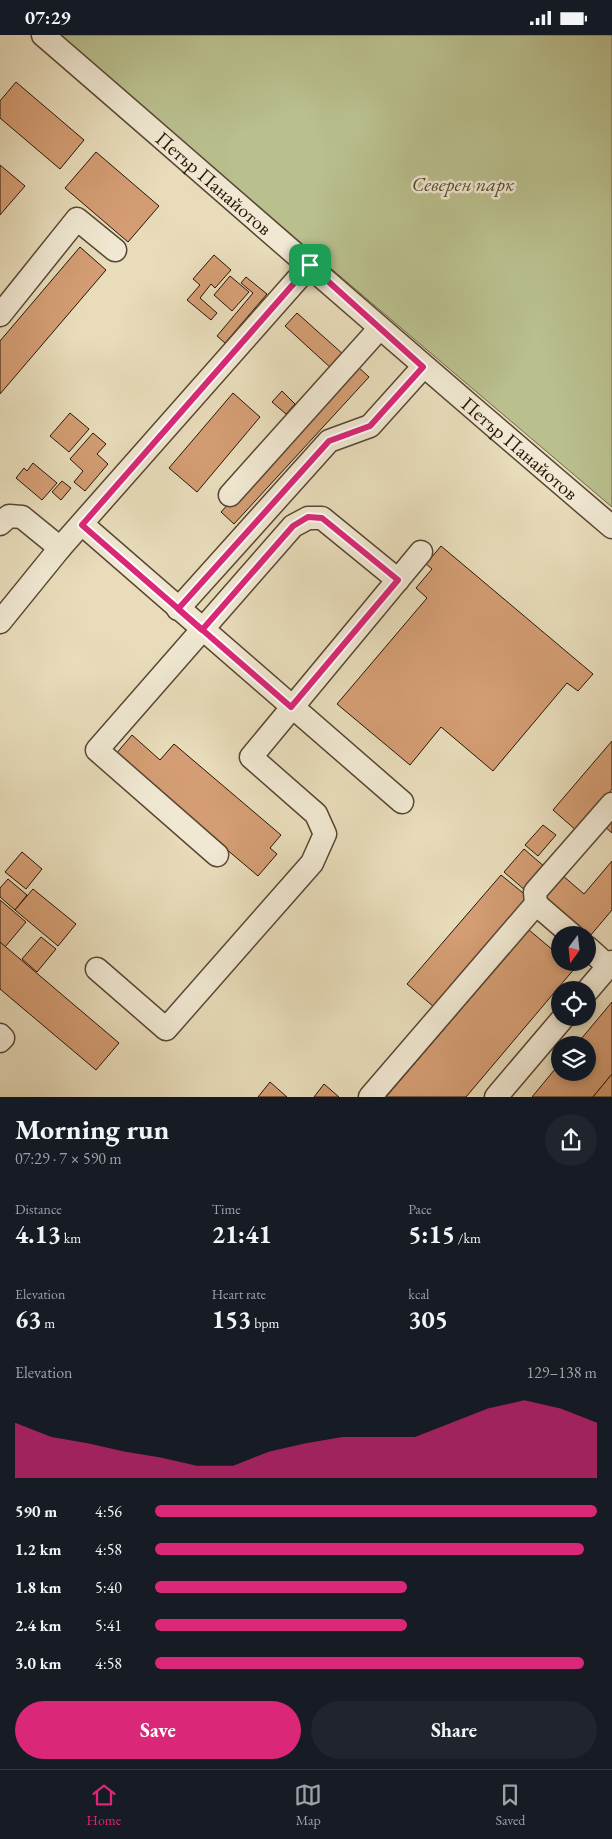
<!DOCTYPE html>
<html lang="en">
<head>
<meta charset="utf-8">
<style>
  :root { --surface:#171b24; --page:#20242c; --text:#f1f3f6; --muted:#9ea1a6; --line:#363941; --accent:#db2777 }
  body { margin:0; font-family:"EB Garamond",serif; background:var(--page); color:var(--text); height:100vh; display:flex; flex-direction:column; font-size:19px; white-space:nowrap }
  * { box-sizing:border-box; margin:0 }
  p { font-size:16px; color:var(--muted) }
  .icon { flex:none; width:28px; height:28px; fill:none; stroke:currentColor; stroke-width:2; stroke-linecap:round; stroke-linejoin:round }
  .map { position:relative; height:1062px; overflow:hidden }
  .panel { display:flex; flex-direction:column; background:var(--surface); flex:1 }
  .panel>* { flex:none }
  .needle { width:32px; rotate:195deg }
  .fabs { position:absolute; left:551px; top:891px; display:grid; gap:10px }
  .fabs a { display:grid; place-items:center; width:45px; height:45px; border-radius:50%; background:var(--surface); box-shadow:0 2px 8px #0003; font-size:25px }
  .pin { position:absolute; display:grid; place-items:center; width:42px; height:42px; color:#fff; margin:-21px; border-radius:10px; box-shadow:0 2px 8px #0006 }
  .round { display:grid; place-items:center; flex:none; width:52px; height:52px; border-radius:26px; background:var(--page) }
  .head { display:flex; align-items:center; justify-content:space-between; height:85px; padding:0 15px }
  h1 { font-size:28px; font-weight:700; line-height:38px }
  .stats { display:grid; grid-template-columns:repeat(3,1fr); gap:8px; height:85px; padding:5px 15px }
  .stats div { display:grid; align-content:center }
  .stats b { font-size:25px; font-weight:700 }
  .stats small { font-size:14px; font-weight:400 }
  .stats p { font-size:14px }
  .chart { height:140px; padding:10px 15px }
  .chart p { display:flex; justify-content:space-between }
  .chart svg { width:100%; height:90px; margin-top:5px; fill:var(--accent); opacity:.7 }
  .button { display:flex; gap:10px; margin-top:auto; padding:10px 15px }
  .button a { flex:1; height:58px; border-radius:30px; background:var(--accent); color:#fff; font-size:20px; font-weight:700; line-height:58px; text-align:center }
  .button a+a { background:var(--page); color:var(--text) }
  ul { padding:0 15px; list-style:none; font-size:16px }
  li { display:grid; grid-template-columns:80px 60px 1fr; align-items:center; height:38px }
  li i { height:12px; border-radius:6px; background:var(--accent) }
  .status { display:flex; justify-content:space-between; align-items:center; height:35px; padding:0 25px; background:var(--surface); direction:ltr }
  .status svg { height:14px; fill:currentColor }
  .dock { display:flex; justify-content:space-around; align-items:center; height:70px; border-top:1px solid var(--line); background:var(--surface); font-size:14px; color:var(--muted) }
  .dock a { display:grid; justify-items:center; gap:2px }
  .dock .active { color:var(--accent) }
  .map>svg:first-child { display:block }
  .green { fill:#b9bf8d; stroke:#716a4a }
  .building { fill:#d49d73; stroke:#291406 }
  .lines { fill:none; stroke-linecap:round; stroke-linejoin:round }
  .minor-casing { stroke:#594633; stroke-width:25 }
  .minor { stroke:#f0e8d2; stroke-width:22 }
  .route-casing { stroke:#fff; stroke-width:10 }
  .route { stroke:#db2777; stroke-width:6 }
  .labels { text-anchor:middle; stroke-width:5; stroke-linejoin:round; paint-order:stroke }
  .street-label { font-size:20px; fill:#291406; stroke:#f0e8d2 }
  .park-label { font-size:20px; font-style:italic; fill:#54472e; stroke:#f0e8d2 }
</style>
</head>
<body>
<div class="status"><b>07:29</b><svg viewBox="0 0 49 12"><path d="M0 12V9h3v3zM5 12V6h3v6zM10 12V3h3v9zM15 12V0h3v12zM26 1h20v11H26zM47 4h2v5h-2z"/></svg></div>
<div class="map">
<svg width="612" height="1062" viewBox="0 0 612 1062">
  <rect width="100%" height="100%" fill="#e8dcba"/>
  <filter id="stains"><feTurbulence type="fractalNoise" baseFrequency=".004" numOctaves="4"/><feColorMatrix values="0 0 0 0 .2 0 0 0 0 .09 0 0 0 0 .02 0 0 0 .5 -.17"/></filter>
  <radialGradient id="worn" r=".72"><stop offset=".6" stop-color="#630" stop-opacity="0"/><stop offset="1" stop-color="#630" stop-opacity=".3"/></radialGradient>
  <polygon class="green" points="56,0 612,0 612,472"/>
  <g class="building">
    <polygon points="16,47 84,105 60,134 0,83 0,66"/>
    <polygon points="96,117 159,171 128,207 65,153"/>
    <polygon points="0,130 25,151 0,180"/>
    <polygon points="80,212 106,235 0,359 0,306"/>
    <polygon points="214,220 231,235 215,253 211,249 200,263 217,278 211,285 187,265 200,250 193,244"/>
    <polygon points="230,241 249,257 232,276 214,260"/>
    <polygon points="246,242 267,259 225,308 217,301 253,258 241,248"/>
    <polygon points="297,278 344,320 332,334 285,291"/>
    <polygon points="356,330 369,342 234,489 221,477"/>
    <polygon points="282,356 295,369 286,379 272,367"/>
    <polygon points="233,358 260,382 197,457 169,433"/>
    <polygon points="70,378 89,394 69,417 50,401"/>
    <polygon points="93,398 106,409 97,419 108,429 85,456 74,447 83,436 70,424"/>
    <polygon points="33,428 57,448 42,465 16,443 24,433 27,436"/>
    <polygon points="62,446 71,453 61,465 52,457"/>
    <polygon points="441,511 593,639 578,656 567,648 493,736 441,692 410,730 337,669 427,563 416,553 432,534 426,529"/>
    <polygon points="132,700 160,725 174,709 281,800 270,813 277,819 258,841 115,720"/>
    <polygon points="612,706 612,754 577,796 553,775"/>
    <polygon points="612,781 612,798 604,791"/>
    <polygon points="543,790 556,800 538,821 525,810"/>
    <polygon points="524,814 546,833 526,856 504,837"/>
    <polygon points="22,817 42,834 26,854 5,837"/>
    <polygon points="612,826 612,875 590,901 543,862 562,840 584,859"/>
    <polygon points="501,840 528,862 434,972 407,949"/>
    <polygon points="8,844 27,860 15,875 0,862 0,853"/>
    <polygon points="33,854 76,889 58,911 15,875"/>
    <polygon points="0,865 26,887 5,912 0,907"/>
    <polygon points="529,895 560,921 560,928 568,928 575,933 466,1062 386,1062"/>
    <polygon points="41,902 56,914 37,937 22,924"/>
    <polygon points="0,907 119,1008 96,1035 0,954"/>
    <polygon points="612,967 612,1039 593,1062 532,1062 560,1028 560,1038 588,1038 588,1010 576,1010"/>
    <polygon points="612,1039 612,1062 593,1062"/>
    <polygon points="270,1047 287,1062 258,1062"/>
    <polygon points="324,1049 339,1062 314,1062"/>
  </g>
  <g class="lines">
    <g class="minor-casing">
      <g id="minor">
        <path id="s1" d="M 43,0 C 233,164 421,330 612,492"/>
        <polyline points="0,280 77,184 115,215"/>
        <polyline points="230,460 379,294"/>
        <polyline points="0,489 9,481 22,482 60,513"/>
        <polyline points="82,489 402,767"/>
        <polyline points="178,574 329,406 370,391 423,332"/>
        <polyline points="0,587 60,513 310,230"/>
        <polyline points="217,820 97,715 293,491 308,483 322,483 398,545"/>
        <polyline points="536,869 572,900"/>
        <polyline points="588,913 608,931"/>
        <polyline points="97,934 166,994 312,828 325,799 316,779 251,722 421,517"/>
        <polyline points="588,955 612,927"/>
        <polyline points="0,1000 3,1003 0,1006"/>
        <polyline points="370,1062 536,869 535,857 612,769"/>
        <polyline points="496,1062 564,982"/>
      </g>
    </g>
    <use href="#minor" class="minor"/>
  </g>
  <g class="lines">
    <g class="route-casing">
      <polyline id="route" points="310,230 82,490 291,672 398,545 322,483 308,482 293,491 202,595 178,574 329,406 370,391 423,332 310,230"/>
    </g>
    <use href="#route" class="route"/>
  </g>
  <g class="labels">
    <g class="street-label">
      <text dy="7" stroke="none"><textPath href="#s1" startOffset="226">Петър Панайотов</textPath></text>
      <text dy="7" stroke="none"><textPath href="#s1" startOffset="631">Петър Панайотов</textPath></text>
    </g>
    <g class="park-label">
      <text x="463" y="156">Северен парк</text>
    </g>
  </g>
  <rect width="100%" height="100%" filter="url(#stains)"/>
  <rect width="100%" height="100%" fill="url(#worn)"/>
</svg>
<div class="fabs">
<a><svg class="needle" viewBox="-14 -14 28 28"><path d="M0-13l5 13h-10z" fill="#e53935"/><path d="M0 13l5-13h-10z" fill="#9ea1a6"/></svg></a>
<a><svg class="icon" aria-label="locate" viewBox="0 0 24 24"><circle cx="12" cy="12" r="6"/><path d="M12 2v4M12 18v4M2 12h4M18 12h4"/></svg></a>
<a><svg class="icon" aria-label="layers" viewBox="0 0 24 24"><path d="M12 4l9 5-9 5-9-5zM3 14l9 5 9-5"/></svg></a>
</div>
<div class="pin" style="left:310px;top:230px;background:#1e9e55"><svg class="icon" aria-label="arrive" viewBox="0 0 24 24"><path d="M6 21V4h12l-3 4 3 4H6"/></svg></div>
</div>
<section class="panel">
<div class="head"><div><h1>Morning run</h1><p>07:29 · 7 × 590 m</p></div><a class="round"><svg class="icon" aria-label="share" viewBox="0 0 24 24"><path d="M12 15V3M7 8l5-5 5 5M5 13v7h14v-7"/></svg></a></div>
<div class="stats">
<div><p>Distance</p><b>4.13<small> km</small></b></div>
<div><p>Time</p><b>21:41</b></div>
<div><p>Pace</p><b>5:15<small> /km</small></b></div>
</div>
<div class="stats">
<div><p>Elevation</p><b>63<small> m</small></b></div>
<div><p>Heart rate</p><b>153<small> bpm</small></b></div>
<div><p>kcal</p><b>305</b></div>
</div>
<div class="chart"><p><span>Elevation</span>129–138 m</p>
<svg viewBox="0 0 160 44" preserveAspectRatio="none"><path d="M0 44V17L10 24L20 27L30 31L40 34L50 38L60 38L70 31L80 27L90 24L100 24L110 24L120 17L130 10L140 6L150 10L160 17V44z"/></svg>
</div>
<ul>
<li><b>590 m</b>4:56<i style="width:100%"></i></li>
<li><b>1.2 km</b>4:58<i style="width:97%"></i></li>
<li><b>1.8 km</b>5:40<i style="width:57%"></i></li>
<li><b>2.4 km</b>5:41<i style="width:57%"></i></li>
<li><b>3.0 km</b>4:58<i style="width:97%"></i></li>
</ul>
<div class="button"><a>Save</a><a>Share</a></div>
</section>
<nav class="dock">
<a class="active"><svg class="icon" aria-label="home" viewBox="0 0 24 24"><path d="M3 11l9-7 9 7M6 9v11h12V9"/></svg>Home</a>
<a><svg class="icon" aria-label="map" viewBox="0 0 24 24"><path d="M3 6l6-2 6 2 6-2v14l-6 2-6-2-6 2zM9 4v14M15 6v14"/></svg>Map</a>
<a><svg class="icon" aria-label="saved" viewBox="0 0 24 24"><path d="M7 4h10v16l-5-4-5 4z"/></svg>Saved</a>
</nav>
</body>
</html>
